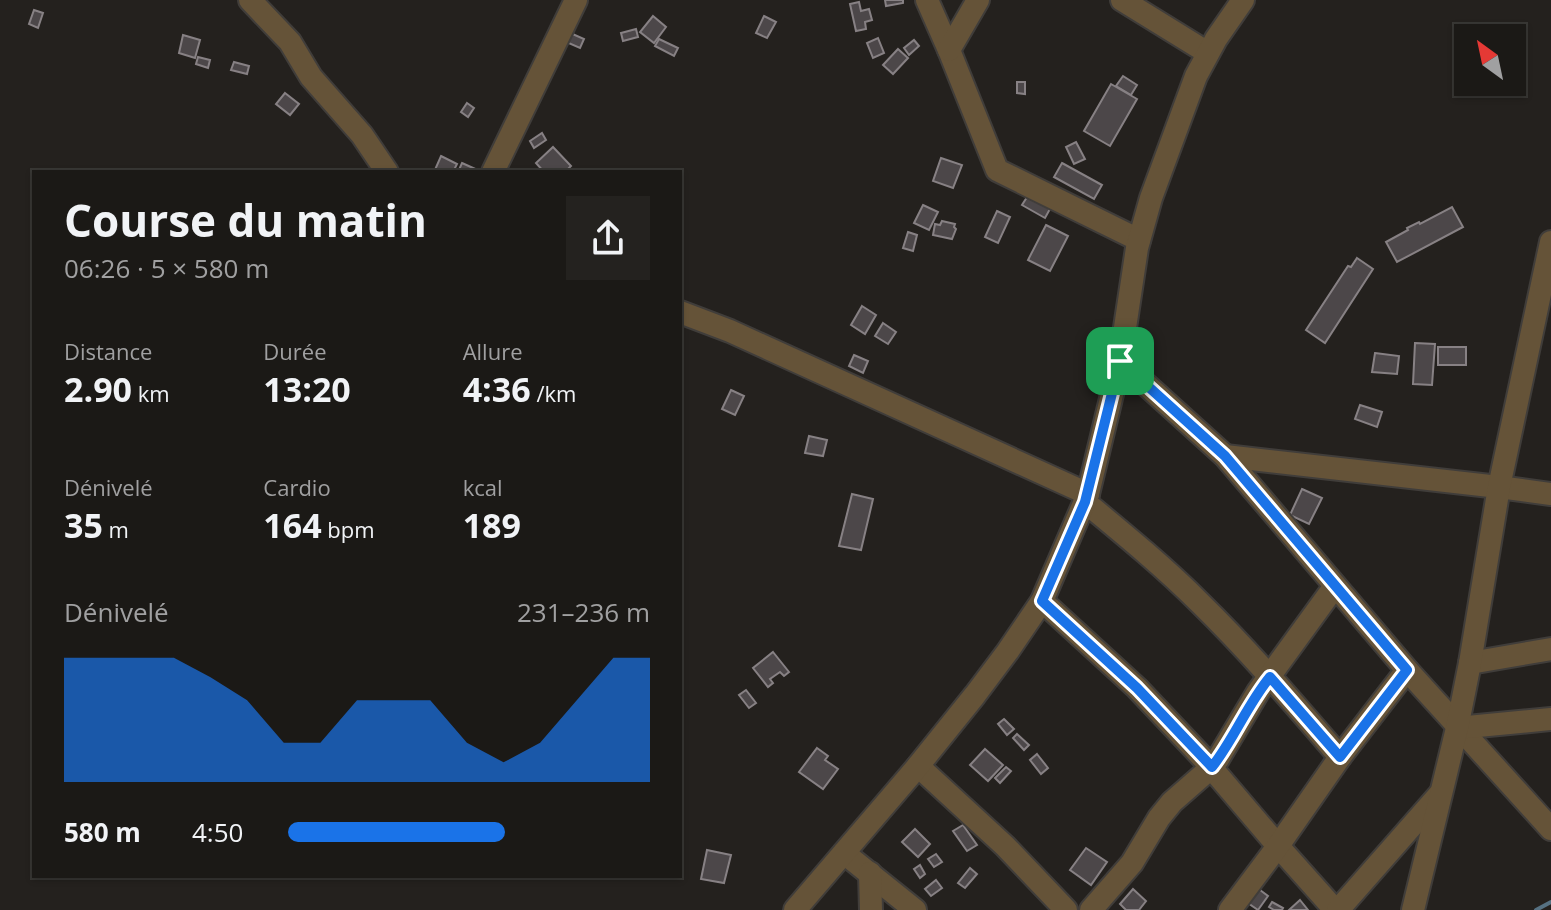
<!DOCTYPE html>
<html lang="fr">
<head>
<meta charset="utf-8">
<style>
  :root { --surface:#1b1916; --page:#24221f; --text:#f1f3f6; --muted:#a0a0a1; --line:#393835; --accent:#1a73e8 }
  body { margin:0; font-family:"Open Sans",sans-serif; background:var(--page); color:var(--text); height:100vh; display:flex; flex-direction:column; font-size:30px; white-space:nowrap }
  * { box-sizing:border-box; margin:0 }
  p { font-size:26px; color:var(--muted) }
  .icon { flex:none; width:44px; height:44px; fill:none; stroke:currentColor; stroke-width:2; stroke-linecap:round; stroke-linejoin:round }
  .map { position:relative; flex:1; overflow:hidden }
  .details { position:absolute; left:32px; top:170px; width:650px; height:708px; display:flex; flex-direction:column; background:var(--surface); border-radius:0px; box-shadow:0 2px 6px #0004,0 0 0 2px var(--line) }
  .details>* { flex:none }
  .needle { width:52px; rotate:327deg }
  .tools { position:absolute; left:1454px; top:24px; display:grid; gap:16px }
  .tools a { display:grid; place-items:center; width:72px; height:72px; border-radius:0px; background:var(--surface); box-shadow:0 2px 6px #0004,0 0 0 2px var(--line); font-size:40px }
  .pin { position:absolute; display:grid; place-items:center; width:68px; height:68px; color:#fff; margin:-34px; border-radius:16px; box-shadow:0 4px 12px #0006 }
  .round { display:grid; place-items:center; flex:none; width:84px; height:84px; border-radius:0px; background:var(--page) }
  .headline { display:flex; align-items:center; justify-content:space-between; height:136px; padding:0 32px }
  h1 { font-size:44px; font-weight:700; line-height:60px }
  .stats { display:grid; grid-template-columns:repeat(3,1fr); gap:12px; height:136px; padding:8px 32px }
  .stats div { display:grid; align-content:center }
  .stats b { font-size:34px; font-weight:700 }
  .stats small { font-size:22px; font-weight:400 }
  .stats p { font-size:22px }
  .chart { height:224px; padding:16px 32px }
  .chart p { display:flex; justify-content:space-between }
  .chart svg { width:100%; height:144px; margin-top:8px; fill:var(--accent); opacity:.7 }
  ul { padding:0 32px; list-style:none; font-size:26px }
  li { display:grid; grid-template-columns:128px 96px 1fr; align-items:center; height:60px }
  li i { height:20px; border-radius:10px; background:var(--accent) }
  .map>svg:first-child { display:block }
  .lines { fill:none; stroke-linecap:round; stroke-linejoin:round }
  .stream { stroke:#567182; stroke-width:4 }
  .building { fill:#4c4749; stroke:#878184; stroke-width:2 }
  .minor-casing { stroke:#403d3a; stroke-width:26 }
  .minor { stroke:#655338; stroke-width:22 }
  .route-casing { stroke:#fff; stroke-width:16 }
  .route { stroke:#1a73e8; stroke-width:10 }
</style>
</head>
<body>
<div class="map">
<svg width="1551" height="910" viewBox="0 0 1551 910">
  <rect width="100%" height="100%" fill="#24211e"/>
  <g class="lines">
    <polyline class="stream" points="1536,910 1551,902"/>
  </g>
  <g class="building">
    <polygon points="885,0 903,0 903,3 886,6"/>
    <polygon points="859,2 861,11 869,9 872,20 865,22 866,29 856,31 850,4"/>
    <polygon points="34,10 43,13 38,28 29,24"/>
    <polygon points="653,16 666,27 654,43 640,32"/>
    <polygon points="764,16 776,22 767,38 756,33"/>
    <polygon points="636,29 638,37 623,41 621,33"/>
    <polygon points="568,32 584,39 580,48 564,41"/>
    <polygon points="183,35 200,40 195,58 179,53"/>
    <polygon points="878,38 884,53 873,58 867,43"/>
    <polygon points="659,39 678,48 674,56 655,46"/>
    <polygon points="914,40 919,46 909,55 904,48"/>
    <polygon points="898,49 908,58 893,74 883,65"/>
    <polygon points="198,57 210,60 208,68 196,64"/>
    <polygon points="234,62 249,66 247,74 231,70"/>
    <polygon points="1123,76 1137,85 1131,95 1116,86"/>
    <polygon points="1017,82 1025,82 1025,94 1017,93"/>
    <polygon points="1111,84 1137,99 1110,146 1084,131"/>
    <polygon points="285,93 299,104 290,115 276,104"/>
    <polygon points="467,103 474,108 468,117 461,112"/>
    <polygon points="542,133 546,140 534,148 530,141"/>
    <polygon points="1076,142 1085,159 1074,164 1066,147"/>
    <polygon points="553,147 571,166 565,172 544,172 536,163"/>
    <polygon points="441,156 457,164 453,172 434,172"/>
    <polygon points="941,158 962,165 953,188 933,181"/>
    <polygon points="462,163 482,172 458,172"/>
    <polygon points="1062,163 1102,185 1094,199 1054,177"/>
    <polygon points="1029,194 1051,207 1045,218 1022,205"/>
    <polygon points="923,205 938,212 929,230 914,223"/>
    <polygon points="1452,207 1463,227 1397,262 1386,242 1408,230 1407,228 1419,222 1420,224"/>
    <polygon points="997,211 1010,217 998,243 985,237"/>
    <polygon points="942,221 955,224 954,227 956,229 952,239 933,235 935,224 940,225"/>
    <polygon points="1046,225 1068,236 1050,271 1028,260"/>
    <polygon points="908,232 917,235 913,251 903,248"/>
    <polygon points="1357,258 1373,269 1325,343 1306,330 1348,266 1351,267"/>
    <polygon points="862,306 876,315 865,334 851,325"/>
    <polygon points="883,323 896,332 888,344 875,336"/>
    <polygon points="1415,343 1435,344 1432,385 1413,384"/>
    <rect x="1438" y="347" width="28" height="18"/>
    <polygon points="1375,353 1399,356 1397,374 1372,372"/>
    <polygon points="854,355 868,361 863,373 849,366"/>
    <polygon points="731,390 744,396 735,415 722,409"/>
    <polygon points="1360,405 1382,412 1377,427 1355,419"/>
    <polygon points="809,436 827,440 823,456 805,453"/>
    <polygon points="1302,489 1322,498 1309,524 1290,515"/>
    <polygon points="852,494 873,499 861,550 839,546"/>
    <polygon points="773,652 789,672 784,676 780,672 770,679 773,683 768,687 753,668"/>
    <polygon points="746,690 756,703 749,708 739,695"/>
    <polygon points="1004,719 1014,729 1007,735 998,724"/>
    <polygon points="1017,734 1029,745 1024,750 1013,738"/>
    <polygon points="817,748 828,756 825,760 838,769 823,789 799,772"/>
    <polygon points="985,749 1003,765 988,781 970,765"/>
    <polygon points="1037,754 1048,768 1041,774 1030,760"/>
    <polygon points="1006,767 1011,771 1000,783 995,778"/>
    <polygon points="963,825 977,845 967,851 953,831"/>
    <polygon points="915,829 930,844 918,857 902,842"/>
    <polygon points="1086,848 1107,862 1091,885 1070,870"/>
    <polygon points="707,850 731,855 724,883 701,879"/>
    <polygon points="936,854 942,862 934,867 928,859"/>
    <polygon points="920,865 925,874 920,878 914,869"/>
    <polygon points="970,868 977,874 965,888 958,883"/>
    <polygon points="936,880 942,888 931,896 925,889"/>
    <polygon points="1256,887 1268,896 1258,910 1245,901"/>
    <polygon points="1133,889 1146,901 1139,910 1126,910 1120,904"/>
    <polygon points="1300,900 1308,910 1289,910"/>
    <polygon points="1272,902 1283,908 1282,910 1274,910 1269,907"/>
  </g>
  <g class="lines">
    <g class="minor-casing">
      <g id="minor">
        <polyline points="250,0 290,42 311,77 362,135 387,172"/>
        <polyline points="927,0 949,50 997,170 1139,240"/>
        <polyline points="1122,0 1208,53"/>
        <polyline points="949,50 978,0"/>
        <polyline points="493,172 576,0"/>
        <polyline points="680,312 730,331 1088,494"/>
        <polyline points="1120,361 1225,456 1407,670 1551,829"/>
        <polyline points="1225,456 1499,487 1551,494"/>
        <path d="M 1085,502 C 1125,535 1164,567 1200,603 C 1250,652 1295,705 1340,757"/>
        <polyline points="1042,601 1137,688 1204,759 1278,846 1335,910"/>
        <polyline points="1470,663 1551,649"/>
        <polyline points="1457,728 1551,719"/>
        <polyline points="918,766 1005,846 1066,910"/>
        <polyline points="844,853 915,910"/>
        <polyline points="870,873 871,910"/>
        <polyline points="795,910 918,766 975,695 1008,651 1042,601 1088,494 1120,361 1137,248 1151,198 1196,76 1216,39 1243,0"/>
        <polyline points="1091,910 1132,863 1159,818 1172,802 1212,767 1218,759 1258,692 1335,586"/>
        <polyline points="1230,910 1278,846 1340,757 1407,670"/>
        <polyline points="1338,910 1439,795"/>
        <polyline points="1413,910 1457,728 1470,663 1499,487 1551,242"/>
      </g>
    </g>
    <use href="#minor" class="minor"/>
  </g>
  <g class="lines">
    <g class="route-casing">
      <path id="route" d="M 1120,361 L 1225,456 L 1407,670 L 1340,757 L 1270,677 C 1247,705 1234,739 1212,767 L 1137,688 L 1042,601 L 1085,502 Z"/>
    </g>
    <use href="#route" class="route"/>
  </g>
</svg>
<div class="tools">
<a><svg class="needle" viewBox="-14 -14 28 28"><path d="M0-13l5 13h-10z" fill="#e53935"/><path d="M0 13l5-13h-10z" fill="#a0a0a1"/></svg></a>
</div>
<div class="pin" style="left:1120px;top:361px;background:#1e9e55"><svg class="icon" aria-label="arrive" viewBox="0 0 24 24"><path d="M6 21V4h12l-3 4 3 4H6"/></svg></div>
<section class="details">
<div class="headline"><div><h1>Course du matin</h1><p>06:26 · 5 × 580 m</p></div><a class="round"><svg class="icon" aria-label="share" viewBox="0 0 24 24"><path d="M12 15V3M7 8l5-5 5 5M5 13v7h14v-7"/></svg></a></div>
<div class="stats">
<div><p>Distance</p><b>2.90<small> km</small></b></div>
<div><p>Durée</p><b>13:20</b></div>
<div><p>Allure</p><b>4:36<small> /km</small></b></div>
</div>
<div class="stats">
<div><p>Dénivelé</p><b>35<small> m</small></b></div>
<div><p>Cardio</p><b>164<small> bpm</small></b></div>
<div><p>kcal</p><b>189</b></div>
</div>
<div class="chart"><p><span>Dénivelé</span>231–236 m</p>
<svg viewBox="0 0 160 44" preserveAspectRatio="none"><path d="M0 44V6L10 6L20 6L30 6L40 12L50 19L60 32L70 32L80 19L90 19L100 19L110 32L120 38L130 32L140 19L150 6L160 6V44z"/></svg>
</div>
<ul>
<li><b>580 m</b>4:50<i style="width:60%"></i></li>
</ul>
</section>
</div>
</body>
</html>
